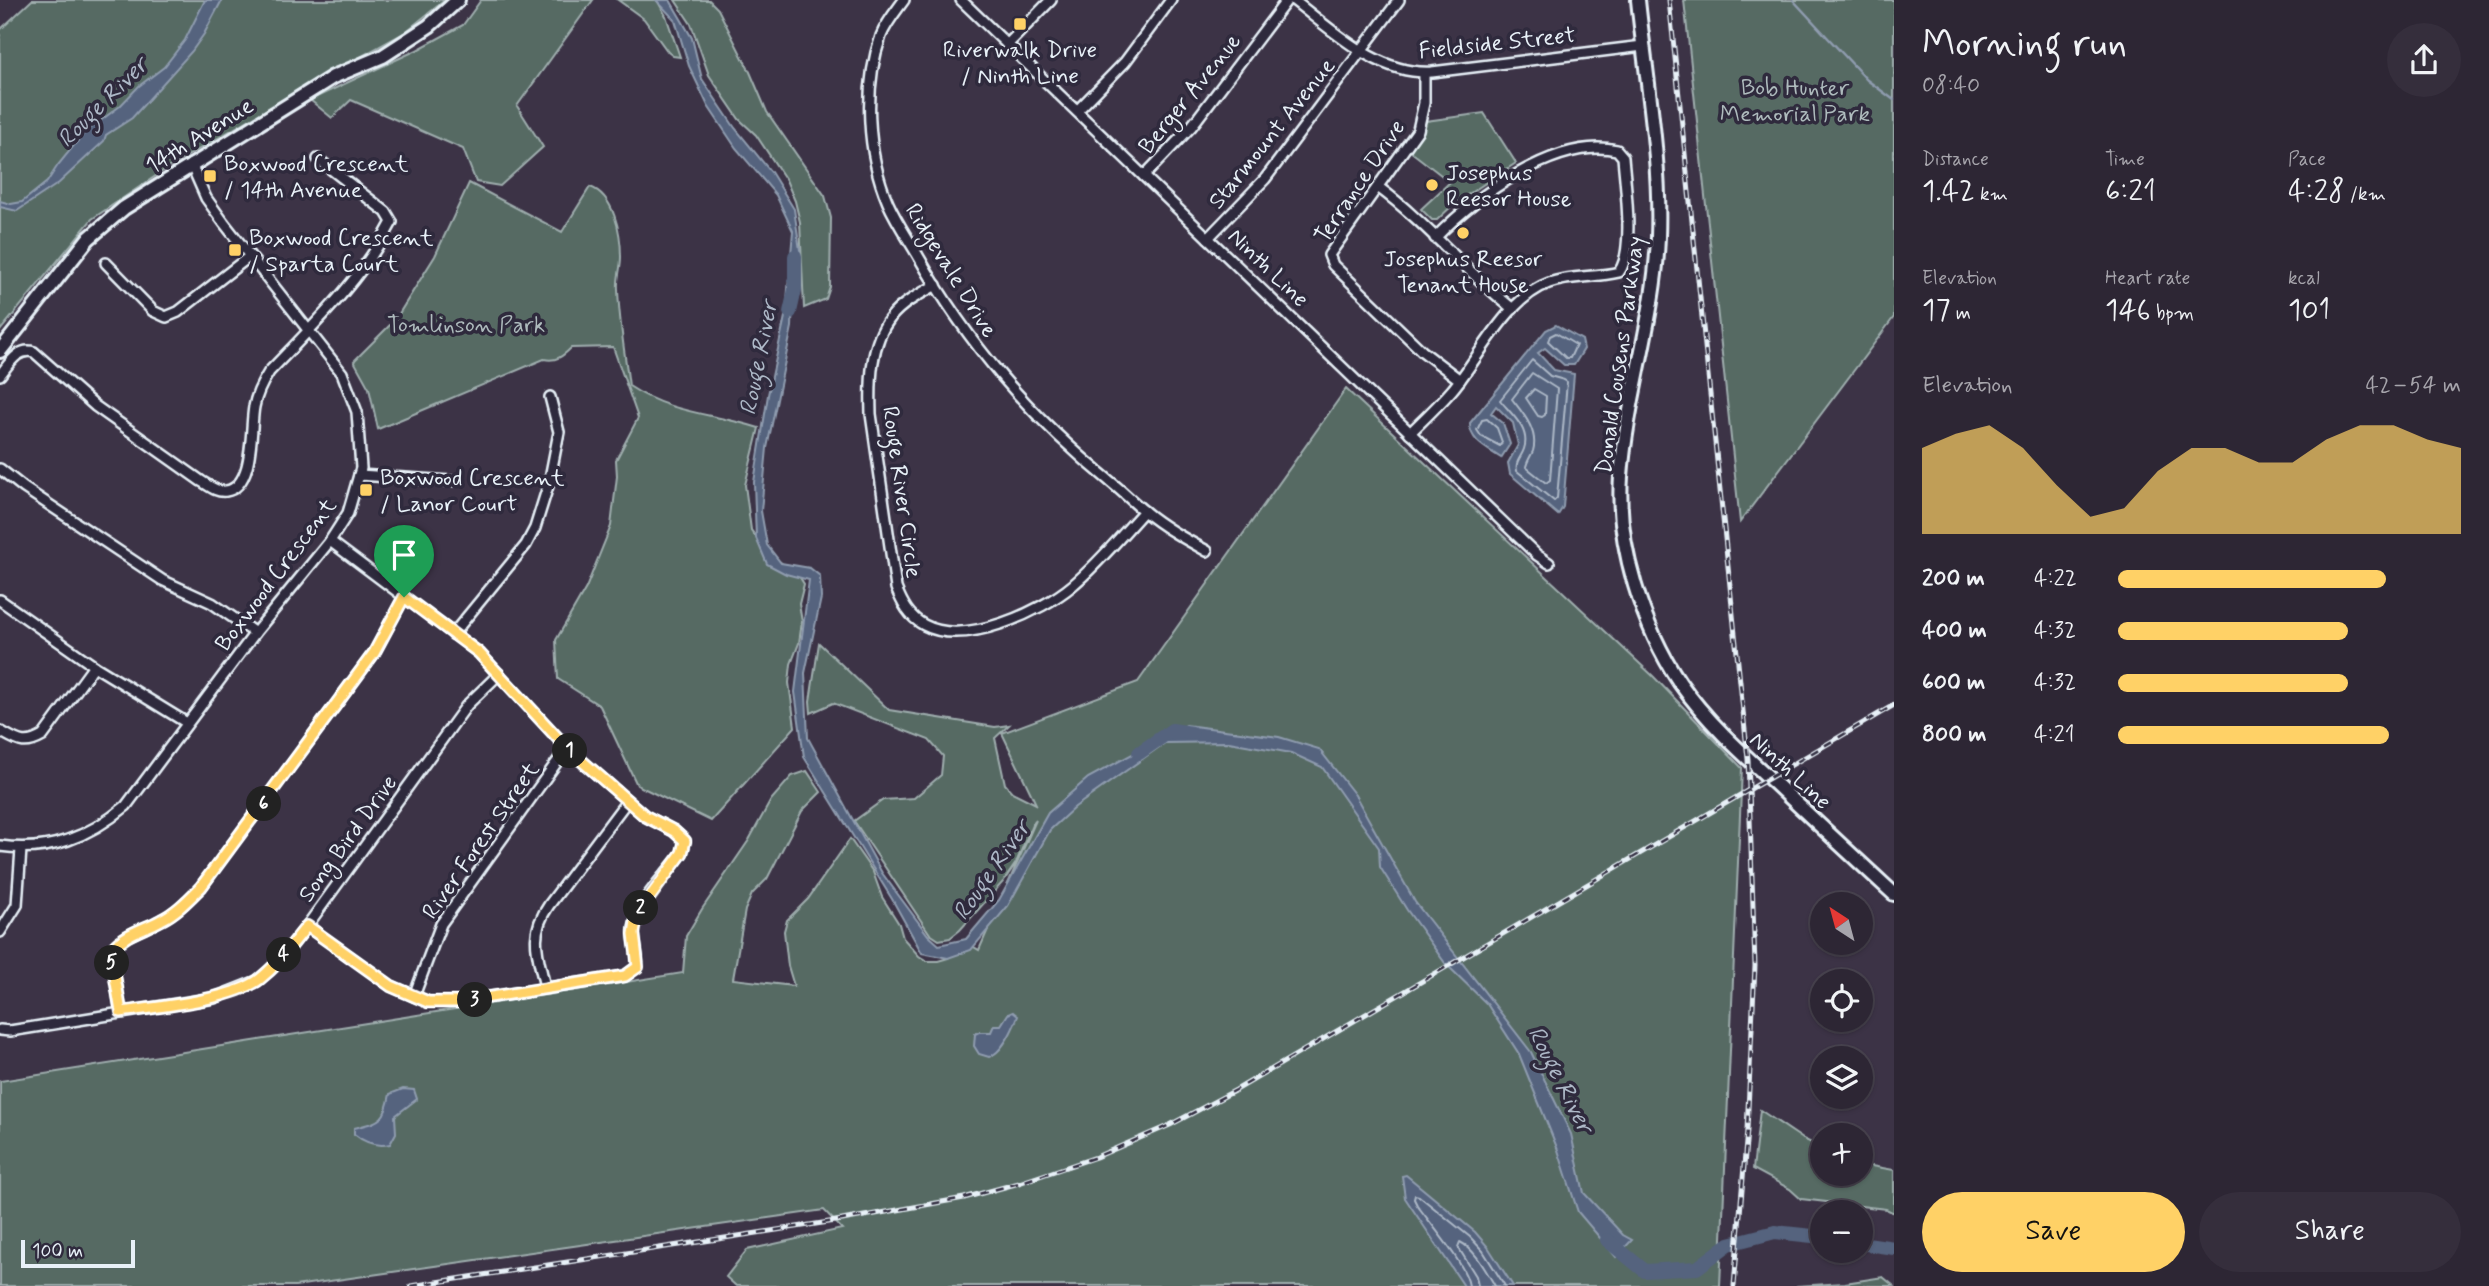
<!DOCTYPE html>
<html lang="en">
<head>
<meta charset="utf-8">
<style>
  :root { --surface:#2d2634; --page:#352e3c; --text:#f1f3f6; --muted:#a7a5ac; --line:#48434f; --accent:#ffd166 }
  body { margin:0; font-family:Mynerve,sans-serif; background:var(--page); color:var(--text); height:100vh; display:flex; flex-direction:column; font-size:26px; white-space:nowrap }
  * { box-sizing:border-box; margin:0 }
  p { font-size:23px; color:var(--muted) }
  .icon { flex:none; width:38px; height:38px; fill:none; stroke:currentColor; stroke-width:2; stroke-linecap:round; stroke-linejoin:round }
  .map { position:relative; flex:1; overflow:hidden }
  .details { display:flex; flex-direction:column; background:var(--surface); width:595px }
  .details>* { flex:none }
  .needle { width:46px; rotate:324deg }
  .fabs { position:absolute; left:1810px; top:892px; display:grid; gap:14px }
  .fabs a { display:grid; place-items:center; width:63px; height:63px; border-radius:50%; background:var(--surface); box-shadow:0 2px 5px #0004,0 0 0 2px var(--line); font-size:35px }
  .scale { position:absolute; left:21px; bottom:18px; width:114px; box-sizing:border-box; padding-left:7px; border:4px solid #e8f1f8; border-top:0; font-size:19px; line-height:24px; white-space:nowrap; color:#e8f1f8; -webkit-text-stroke:5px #2f2a3d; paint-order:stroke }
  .pin { position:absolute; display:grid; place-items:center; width:60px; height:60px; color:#fff; margin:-72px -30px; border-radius:50% 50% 50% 0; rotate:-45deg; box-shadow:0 0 7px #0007 }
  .pin .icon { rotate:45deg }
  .km { position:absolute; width:35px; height:35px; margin:-18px; border-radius:50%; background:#222; color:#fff; font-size:19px; line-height:35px; text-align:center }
  .round { display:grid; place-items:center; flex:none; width:74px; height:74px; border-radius:37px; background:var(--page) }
  .head { display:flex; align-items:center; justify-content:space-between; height:119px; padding:0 28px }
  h1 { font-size:38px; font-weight:600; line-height:52px }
  .figures { display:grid; grid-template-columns:repeat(3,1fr); gap:10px; height:119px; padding:7px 28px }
  .figures div { display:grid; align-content:center }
  .figures b { font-size:30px; font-weight:600 }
  .figures small { font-size:19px; font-weight:400 }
  .figures p { font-size:19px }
  .chart { height:196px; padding:14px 28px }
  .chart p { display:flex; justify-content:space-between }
  .chart svg { width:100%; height:126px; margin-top:7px; fill:var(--accent); opacity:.7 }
  .primary-button { display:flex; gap:14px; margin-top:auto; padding:14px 28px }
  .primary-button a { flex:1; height:80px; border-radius:42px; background:var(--accent); color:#111; font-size:28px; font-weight:600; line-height:80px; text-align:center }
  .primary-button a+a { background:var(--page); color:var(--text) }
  ul { padding:0 28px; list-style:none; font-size:23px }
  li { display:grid; grid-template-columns:112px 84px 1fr; align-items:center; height:52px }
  li i { height:18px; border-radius:9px; background:var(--accent) }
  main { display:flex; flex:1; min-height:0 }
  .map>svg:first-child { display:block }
  .green { fill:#566a64; stroke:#9faeae; stroke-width:2 }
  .water { fill:#54637e; stroke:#8f9caf; stroke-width:2 }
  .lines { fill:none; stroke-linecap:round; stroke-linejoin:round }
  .shore { stroke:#adb8c7; stroke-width:2 }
  .stream { stroke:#8f9caf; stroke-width:2.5 }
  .river { stroke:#54637e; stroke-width:14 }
  .minor-casing { stroke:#e8f1f8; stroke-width:14 }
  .secondary-casing { stroke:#e8f1f8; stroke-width:18 }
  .minor { stroke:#2f2a3d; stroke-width:9 }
  .secondary { stroke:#2f2a3d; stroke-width:12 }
  .rail-casing { stroke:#e8f1f8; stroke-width:5 }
  .rail { stroke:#2f2a3d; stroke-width:2.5; stroke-dasharray:8; stroke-linecap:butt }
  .route-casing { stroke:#fff; stroke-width:14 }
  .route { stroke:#ffd166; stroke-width:9 }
  .poi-dot { fill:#ffd166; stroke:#2f2a3d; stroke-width:2.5 }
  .labels { text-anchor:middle; stroke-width:7; stroke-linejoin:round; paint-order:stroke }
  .street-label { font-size:23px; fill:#e8f1f8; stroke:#2f2a3d }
  .poi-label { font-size:23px; fill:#e8f1f8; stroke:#2f2a3d; text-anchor:start }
  .park-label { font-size:23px; fill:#aebbbd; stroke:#2f2a3d }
  .water-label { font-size:24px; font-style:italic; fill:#adb8c7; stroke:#2f2a3d }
</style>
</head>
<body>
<main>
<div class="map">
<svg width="1894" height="1286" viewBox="0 0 1894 1286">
  <rect width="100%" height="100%" fill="#3c3346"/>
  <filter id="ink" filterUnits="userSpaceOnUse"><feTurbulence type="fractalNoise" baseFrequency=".0143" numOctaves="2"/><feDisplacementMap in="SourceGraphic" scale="14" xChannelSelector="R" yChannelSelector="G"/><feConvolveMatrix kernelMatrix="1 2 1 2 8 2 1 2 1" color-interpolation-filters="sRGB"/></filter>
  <g filter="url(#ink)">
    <g class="green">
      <polygon points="32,0 445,0 404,33 291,95 169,167 92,219 0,331 0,30"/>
      <polygon points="481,0 593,0 517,106 543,147 500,186 476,182 463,149 351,100 332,118 310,100 417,50 463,25"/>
      <polygon points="618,0 657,0 666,16 680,57 673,56 668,52 644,19"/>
      <polygon points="675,0 709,0 718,9 750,72 767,112 825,196 831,218 830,287 826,299 804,308 800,222 795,201 786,180 756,135 739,119 709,75 691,24"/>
      <polygon points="1684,0 1894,0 1894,317 1740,522"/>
      <polygon points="1484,113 1516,163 1455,203 1437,220 1432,220 1421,209 1450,182 1410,151 1426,121"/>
      <path d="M 469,183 L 562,232 L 590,187 C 614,195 621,233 621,257 C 621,268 617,278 618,289 C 619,321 625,354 629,386 C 671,414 712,413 759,428 L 745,485 L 751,530 L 767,552 L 799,576 L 804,584 L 799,604 L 802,622 L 799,643 L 791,664 L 789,683 L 795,727 L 711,821 L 637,785 L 600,706 L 558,679 L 556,640 L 586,588 L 611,526 L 617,476 L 616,460 L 638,418 L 613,347 L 571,348 C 563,356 556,362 544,359 L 378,429 L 369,388 L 354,361 L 395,320 L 435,256 Z"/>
      <polygon points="1346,389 1653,676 1742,768 1720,1286 736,1286 726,1277 747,1250 842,1229 824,1210 295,1286 0,1286 0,1081 683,973 686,936 702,909 749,840 771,800 792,776 807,771 821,792 802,811 767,879 752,894 745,910 733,979 794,986 788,966 784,931 787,920 808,899 850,839 873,872 882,897 899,924 903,938 919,956 927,961 938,961 948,958 967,943 979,950 1036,820 1032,825 1016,863 1003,882 960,930 950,938 939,940 930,934 854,821 883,800 914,798 941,775 943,756 929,740 833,703 811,713 810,701 819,643 889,710 995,727 1009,725 995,738 1005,784 1012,792 1036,804 1002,733 1138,682"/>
      <polygon points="1760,1110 1803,1139 1822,1148 1822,1174 1860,1174 1860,1164 1894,1170 1894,1213 1886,1209 1801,1199 1790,1189 1753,1169"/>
      <polygon points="1883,1277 1894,1286 1796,1286 1845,1283"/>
    </g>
    <g class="water">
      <polygon points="205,0 222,0 204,34 192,51 132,118 106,135 104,141 59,183 17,211 0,207 0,201 11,204 22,202 47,182 58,165 84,133 120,106 139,86 164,67 185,40"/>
      <polygon points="656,0 670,0 692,38 702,79 735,128 771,172 794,209 800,250 799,265 794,275 792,327 767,448 761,511 767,545 781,563 810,568 820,576 821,598 805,673 808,738 882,873 928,935 939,945 966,939 999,900 1048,813 1088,778 1186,725 1279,737 1319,749 1355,795 1415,902 1531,1052 1571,1134 1584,1193 1623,1235 1632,1240 1616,1257 1578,1212 1558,1150 1519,1054 1487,1004 1445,963 1407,910 1380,867 1379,848 1322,767 1291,753 1229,742 1165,743 1075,807 1050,830 1008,906 971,950 948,958 922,953 892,899 804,757 795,692 809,580 786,574 767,564 756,538 754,482 768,395 786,312 793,231 776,195 736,148 708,106 689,66 675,20"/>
      <path d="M 1556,325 L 1582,340 L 1584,349 L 1574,365 L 1564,365 L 1545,348 L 1538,353 L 1554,370 L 1574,374 L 1563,507 L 1558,515 L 1510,474 L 1508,463 L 1518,445 L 1513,423 L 1496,406 L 1491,413 L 1503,423 L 1510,444 L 1501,458 C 1488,449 1469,441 1470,423 L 1546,330 Z"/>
      <path d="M 1013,1012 L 1018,1016 C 1013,1029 1002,1053 989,1057 L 979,1054 L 974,1046 L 975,1034 L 979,1032 L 991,1032 L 994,1025 L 1001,1025 L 1008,1014 Z"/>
      <path d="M 403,1089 L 414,1090 L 417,1099 L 395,1116 L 396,1133 L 390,1144 C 376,1147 365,1143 354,1134 L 354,1128 C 380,1121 385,1122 390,1094 Z"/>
      <polygon points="1406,1175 1475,1232 1488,1247 1513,1286 1464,1286 1405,1198 1402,1176"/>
    </g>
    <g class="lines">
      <g class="shore">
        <polygon points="1556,333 1576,345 1570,358 1566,358 1548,341 1550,336"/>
        <path d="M 1532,360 L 1550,376 L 1564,380 L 1567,382 L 1557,498 L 1554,501 L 1517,471 C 1515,461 1521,458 1524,449 C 1531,429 1510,413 1500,400 Z"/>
        <path d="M 1532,373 L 1557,389 L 1550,480 L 1546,483 L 1526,467 C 1527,461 1531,456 1533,451 C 1539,431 1522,412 1512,399 Z"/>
        <polygon points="1534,389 1546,396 1545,415 1542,417 1538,416 1526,398"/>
        <polygon points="1487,419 1497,428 1502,442 1500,446 1481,436 1477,430 1482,420"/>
        <path d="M 1469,1286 C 1467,1266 1430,1223 1417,1205 L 1414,1199 L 1415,1195 L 1419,1196 L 1470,1237 L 1483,1251 L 1505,1286"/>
        <path d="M 1478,1286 L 1476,1276 L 1458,1247 L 1460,1242 C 1475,1249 1486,1271 1495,1286"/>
      </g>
      <polyline class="stream" points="1793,0 1867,80 1894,100"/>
      <g class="river">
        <polyline points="790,312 795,290 795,256"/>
        <polyline points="1139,753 1172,730 1192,733"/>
        <polyline points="1607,1240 1645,1271 1697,1268 1729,1244 1775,1232 1822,1237"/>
        <polyline points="1860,1243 1894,1248"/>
      </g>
      <g class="minor-casing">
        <g id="minor">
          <path d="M 904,0 C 896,11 886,23 881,36 C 863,87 867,154 888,203 C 896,221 907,237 917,254 C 969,346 1030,416 1112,483 C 1123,492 1133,502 1144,511 C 1163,527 1185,539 1207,551"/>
          <polyline points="961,0 1537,555 1549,563"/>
          <path d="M 1293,0 C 1334,31 1377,75 1432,72 L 1643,46"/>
          <polyline points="1007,45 1051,0"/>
          <polyline points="1424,73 1424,103 1418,130 1329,255 1333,265 1422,351 1460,380"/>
          <polyline points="1077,111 1125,62 1171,0"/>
          <polyline points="1144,176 1191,127 1287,0"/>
          <path d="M 1378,187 C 1427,223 1465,271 1513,309"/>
          <polyline points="1208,238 1265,179 1399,0"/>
          <polyline points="106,263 153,311 166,317 178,312 250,256"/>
          <path d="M 936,285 C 920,294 902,303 891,317 C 870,343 870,382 871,414 L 896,588 C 902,603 909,617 924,625 C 965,647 1041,612 1073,585 C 1099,563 1121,536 1144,511"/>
          <path d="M 0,375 C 9,364 18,347 34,352 L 95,406 L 201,481 C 208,485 217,493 226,491 C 255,487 250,427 254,407 C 256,395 262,383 269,372 C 313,326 362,279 392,222 L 386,212 L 318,159"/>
          <path d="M 1410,433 C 1424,419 1439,405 1452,390 C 1480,357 1507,298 1549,283 C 1571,275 1596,278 1619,272 C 1635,251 1625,184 1623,157 L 1617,150 C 1557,136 1475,197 1435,238"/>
          <polyline points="0,469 24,488 162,580 212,603 255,633"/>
          <polyline points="359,475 451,481"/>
          <polyline points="0,600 94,666 187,723"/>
          <polyline points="453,634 526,545 535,528 549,483 559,432 550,397"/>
          <path d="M 0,731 C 18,741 24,747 43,736 L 94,666"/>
          <path d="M 0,846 C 49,853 89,837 126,806 L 255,633 L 330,541 L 348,513 L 361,468 L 357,412 L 342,373 L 224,223 L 206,198 L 191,164"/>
          <path d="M 307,926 L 391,986 L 428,1002 L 459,1002 L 625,976 L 637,967 C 639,954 633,943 634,929 C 637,900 666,876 682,853 L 685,841 L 674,831 L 645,816 L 567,748 L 479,653 L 330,541"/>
          <polyline points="0,932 17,905 21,849"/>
          <path d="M 545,987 C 538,955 528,935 549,905 L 627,801"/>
          <polyline points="414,996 441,924 567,748"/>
          <path d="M 121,1012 L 113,965 L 112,949 C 126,933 143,930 161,920 C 177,912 189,899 201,887 L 374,653 L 404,597"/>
          <polyline points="0,1030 10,1031 214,998 257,981 277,964 307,926 467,705 499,674"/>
        </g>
      </g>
      <g class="secondary-casing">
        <g id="secondary">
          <path d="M 1638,0 C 1646,78 1661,158 1658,237 C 1655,318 1627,396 1621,477 C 1616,544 1643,628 1680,683 C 1707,722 1743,754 1778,786 C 1816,822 1855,858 1894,894"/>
          <polyline points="0,351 88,239 124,208 333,77 383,56 429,26 458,0"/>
        </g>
      </g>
      <use href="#minor" class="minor"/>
      <use href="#secondary" class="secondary"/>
      <g class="rail-casing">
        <g id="rail">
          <polyline points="1669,0 1748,759 1755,966 1747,1130 1734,1286"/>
          <polyline points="411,1286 842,1220 964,1198 1019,1183 1096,1157 1170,1125 1236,1090 1894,705"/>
        </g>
      </g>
      <use href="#rail" class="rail"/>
    </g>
  </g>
  <g class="lines" filter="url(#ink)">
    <g class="route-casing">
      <path id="route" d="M 404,597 L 479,653 L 567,748 L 645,816 L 674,831 L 685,841 L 682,853 L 637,915 L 634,934 L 638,967 L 625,976 L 459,1002 L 428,1002 L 391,986 L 307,926 C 292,944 279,964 260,979 C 233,1000 157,1007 121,1012 L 113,965 L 112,949 C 126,933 143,930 161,920 C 177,912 189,899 201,887 L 374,653 Z"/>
    </g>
    <use href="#route" class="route"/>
  </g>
  <g class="poi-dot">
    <rect x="1013" y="17" width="14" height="14" rx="3.5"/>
    <rect x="203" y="169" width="14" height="14" rx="3.5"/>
    <circle cx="1432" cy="185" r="7"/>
    <circle cx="1463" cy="233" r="7"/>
    <rect x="228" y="243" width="14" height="14" rx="3.5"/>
    <rect x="359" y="483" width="14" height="14" rx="3.5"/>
  </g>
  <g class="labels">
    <g class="street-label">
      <text transform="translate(1497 42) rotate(-6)" y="8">Fieldside Street</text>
      <text transform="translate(1189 93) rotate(-51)" y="8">Berger Avenue</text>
      <text transform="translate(1271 133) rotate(-51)" y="8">Starmount Avenue</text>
      <text transform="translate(199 135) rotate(-32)" y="8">14th Avenue</text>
      <text transform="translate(1359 181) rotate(-56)" y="8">Terrance Drive</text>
      <text transform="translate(1269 267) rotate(44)" y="8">Ninth Line</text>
      <text transform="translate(952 270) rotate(58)" y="8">Ridgevale Drive</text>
      <text transform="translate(1619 355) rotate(-82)" y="8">Donald Cousens Parkway</text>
      <text transform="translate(903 492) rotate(82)" y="8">Rouge River Circle</text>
      <text transform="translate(275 574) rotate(-53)" y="8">Boxwood Crescent</text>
      <text transform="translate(1791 770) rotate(43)" y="8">Ninth Line</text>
      <text transform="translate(347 838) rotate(-54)" y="8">Song Bird Drive</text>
      <text transform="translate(480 840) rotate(-55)" y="8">River Forest Street</text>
    </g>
    <g class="poi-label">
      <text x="1020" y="57" text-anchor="middle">Riverwalk Drive<tspan x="1020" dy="26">/ Ninth Line</tspan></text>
      <text x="224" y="171">Boxwood Crescent<tspan x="224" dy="26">/ 14th Avenue</tspan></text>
      <text x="1446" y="180">Josephus<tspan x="1446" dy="26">Reesor House</tspan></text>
      <text x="249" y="245">Boxwood Crescent<tspan x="249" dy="26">/ Sparta Court</tspan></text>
      <text x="1463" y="266" text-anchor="middle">Josephus Reesor<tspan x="1463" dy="26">Tenant House</tspan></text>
      <text x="380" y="485">Boxwood Crescent<tspan x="380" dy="26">/ Lanor Court</tspan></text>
    </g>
    <g class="park-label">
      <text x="1795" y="95">Bob Hunter<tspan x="1795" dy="26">Memorial Park</tspan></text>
      <text x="466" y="332">Tomlinson Park</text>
    </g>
    <g class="water-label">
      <text transform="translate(102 102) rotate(-45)" y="8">Rouge River</text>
      <text transform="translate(758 358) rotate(-79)" y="8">Rouge River</text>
      <text transform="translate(991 870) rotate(-55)" y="8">Rouge River</text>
      <text transform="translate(1561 1079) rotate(63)" y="8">Rouge River</text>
    </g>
  </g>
</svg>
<div class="fabs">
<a><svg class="needle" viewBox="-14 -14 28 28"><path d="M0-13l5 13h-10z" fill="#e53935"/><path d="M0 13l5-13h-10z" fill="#a7a5ac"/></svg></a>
<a><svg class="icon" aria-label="locate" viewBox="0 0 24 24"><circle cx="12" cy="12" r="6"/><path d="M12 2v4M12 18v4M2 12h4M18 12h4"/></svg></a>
<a><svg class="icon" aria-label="layers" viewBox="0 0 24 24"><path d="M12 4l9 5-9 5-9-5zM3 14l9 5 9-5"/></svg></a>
<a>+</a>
<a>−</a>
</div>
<div class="scale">100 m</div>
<div class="pin" style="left:404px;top:597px;background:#1e9e55"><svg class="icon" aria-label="arrive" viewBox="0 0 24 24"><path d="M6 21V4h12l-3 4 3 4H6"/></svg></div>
<b class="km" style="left:570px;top:751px">1</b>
<b class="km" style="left:641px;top:908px">2</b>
<b class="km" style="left:475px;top:1000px">3</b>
<b class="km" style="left:284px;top:955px">4</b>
<b class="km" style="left:112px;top:963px">5</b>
<b class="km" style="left:264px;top:804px">6</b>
</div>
<section class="details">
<div class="head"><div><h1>Morning run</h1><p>08:40</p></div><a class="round"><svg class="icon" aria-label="share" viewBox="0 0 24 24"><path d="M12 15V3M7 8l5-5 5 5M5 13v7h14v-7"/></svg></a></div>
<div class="figures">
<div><p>Distance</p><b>1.42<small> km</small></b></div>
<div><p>Time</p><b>6:21</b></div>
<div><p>Pace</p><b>4:28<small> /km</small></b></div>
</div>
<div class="figures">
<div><p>Elevation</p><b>17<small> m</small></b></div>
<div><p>Heart rate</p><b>146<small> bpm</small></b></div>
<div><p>kcal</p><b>101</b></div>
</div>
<div class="chart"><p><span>Elevation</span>42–54 m</p>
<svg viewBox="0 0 160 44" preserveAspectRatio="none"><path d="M0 44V14L10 9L20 6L30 14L40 27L50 38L60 35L70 22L80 14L90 14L100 19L110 19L120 11L130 6L140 6L150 11L160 14V44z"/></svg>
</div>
<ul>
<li><b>200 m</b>4:22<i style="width:78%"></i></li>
<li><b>400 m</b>4:32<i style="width:67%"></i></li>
<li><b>600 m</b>4:32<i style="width:67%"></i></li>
<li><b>800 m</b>4:21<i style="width:79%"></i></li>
</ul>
<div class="primary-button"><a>Save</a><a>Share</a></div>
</section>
</main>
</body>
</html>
